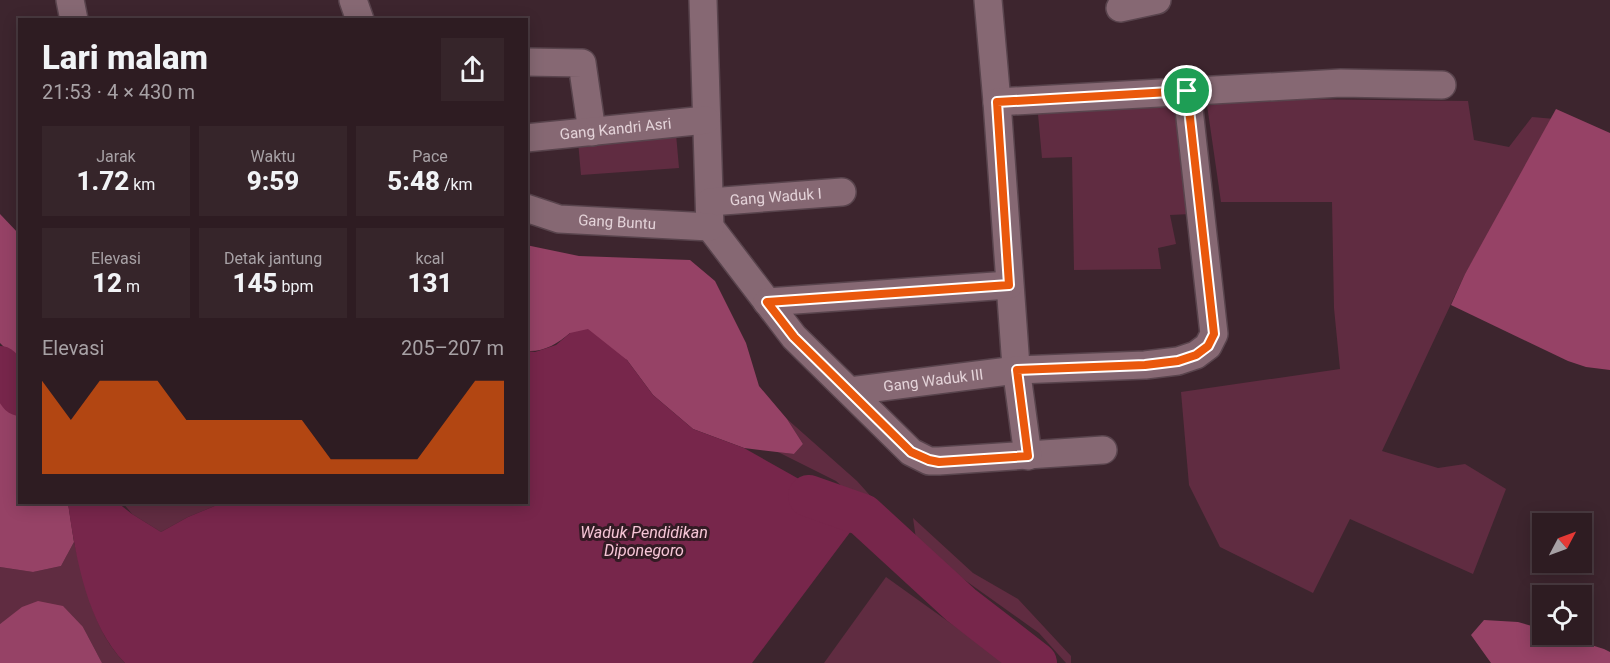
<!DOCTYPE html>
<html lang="id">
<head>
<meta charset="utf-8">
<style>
  :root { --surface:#2e1c22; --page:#36252a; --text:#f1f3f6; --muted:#a7a1a5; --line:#493a40; --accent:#ea580c }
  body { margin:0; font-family:Roboto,sans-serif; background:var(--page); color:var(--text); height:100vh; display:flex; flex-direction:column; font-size:22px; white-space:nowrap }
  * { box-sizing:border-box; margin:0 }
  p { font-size:20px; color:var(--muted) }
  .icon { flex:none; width:33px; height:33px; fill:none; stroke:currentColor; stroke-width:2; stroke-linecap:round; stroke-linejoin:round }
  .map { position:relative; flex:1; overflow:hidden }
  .panel { position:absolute; left:18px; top:18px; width:510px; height:486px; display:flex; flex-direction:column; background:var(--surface); border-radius:0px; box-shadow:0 3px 15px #0003,0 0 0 2px var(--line) }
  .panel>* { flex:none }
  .needle { width:39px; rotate:49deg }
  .tools { position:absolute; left:1532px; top:513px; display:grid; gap:12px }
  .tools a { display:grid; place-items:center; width:60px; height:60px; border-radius:0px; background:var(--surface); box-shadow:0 3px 15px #0003,0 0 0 2px var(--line); font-size:30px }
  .pin { position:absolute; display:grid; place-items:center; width:51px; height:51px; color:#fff; margin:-26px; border:3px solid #fff; border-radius:50%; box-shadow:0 2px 6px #0007 }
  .round { display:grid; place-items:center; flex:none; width:63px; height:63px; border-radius:0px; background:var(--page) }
  .summary { display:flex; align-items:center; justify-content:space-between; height:102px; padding:0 24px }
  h1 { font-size:33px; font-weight:800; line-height:45px }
  .metrics { display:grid; grid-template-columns:repeat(3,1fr); gap:9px; height:102px; padding:6px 24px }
  .metrics div { display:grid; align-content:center; border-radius:0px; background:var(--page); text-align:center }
  .metrics b { font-size:26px; font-weight:800 }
  .metrics small { font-size:16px; font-weight:400 }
  .metrics p { font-size:16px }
  .chart { height:168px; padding:12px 24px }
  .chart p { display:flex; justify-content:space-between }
  .chart svg { width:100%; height:108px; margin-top:6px; fill:var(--accent); opacity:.7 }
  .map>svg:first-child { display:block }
  .green { fill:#602c41 }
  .forest { fill:#964266 }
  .water { fill:#77264b }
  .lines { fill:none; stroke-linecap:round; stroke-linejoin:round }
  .river { stroke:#77264b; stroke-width:42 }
  .street-casing { stroke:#59444d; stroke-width:30 }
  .street { stroke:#866873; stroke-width:27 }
  .route-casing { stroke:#fff; stroke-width:12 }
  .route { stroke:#ea580c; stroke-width:8 }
  .labels { text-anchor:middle; stroke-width:6; stroke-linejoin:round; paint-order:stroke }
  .street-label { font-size:15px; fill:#e4d3d9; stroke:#331b24 }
  .water-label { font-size:16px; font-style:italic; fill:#f7c6d7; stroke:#331b24 }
</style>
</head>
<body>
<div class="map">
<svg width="1610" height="663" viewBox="0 0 1610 663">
  <rect width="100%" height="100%" fill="#3d252e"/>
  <g class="green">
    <polygon points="1206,98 1468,101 1474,140 1509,147 1532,117 1555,119 1465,274 1382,451 1438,468 1465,464 1506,489 1473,574 1350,519 1313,593 1220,547 1189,485 1181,392 1340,369 1334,308 1332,202 1221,202"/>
    <polygon points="1173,99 1183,111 1191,214 1170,215 1176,244 1158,248 1161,269 1074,270 1072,157 1042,158 1038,114"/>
    <polygon points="676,134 679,168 581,175 578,141"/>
    <polygon points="787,419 857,481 892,520 887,527 836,481 778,452 794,454 803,444"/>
    <polygon points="123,503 222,503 188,517 161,532 132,514"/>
    <polygon points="913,518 973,573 1018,599 1071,656 1071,663 1066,663 1039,633 917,546"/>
    <path d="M 74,542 C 85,584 93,631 125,663 L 102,663 L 83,627 L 22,608 L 0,624 L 0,567 L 33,572 L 61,566 Z"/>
    <polygon points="886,577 1006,663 824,663"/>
  </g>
  <g class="forest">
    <polygon points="1556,109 1610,133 1610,370 1586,367 1568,361 1451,305 1465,274"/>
    <polygon points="0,214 19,234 19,362 0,343"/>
    <path d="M 526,245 L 579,256 L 690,260 L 715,281 L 746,343 L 759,386 L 787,419 L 803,444 L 794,454 L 744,448 L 693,429 L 653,395 L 627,360 L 570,333 C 557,344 544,352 527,351 Z"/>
    <polygon points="0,385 19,416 20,502 68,503 74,542 61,566 33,572 0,567"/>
    <polygon points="38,601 63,606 83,627 102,663 0,663 0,624 22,607"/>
    <polygon points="1484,620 1518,622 1542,629 1542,634 1559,635 1604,649 1610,652 1610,663 1491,663 1471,635"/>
  </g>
  <path class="water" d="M 588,329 L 627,360 L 653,395 L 693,429 L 744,448 L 863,515 L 752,663 L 125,663 C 87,625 75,554 68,503 L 118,503 L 132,514 L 161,532 L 188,517 L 222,503 L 526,502 L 527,351 L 535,352 L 556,345 L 570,333 Z"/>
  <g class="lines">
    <g class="river">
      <polyline points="0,367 20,395"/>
      <polyline points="809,496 863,515 961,605 1036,663"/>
    </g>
    <g class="street-casing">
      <g id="street">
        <polyline points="70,0 74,20"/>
        <polyline points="353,0 360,20"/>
        <polyline points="703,0 710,227 794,337 911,452 929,461 939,461 1103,450"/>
        <polyline points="988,0 997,102 1016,367 1028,456"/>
        <polyline points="1120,8 1157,0"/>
        <polyline points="526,62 582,63 592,132"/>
        <polyline points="997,102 1341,83 1442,85"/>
        <path id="s1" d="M 526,138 L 706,120"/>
        <path id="s2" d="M 710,202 L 842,192"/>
        <path id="s3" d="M 526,208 L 559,219 L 710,227"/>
        <polyline points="767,302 1009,285"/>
        <path id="s4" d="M 850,391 L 1017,370 L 1145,365 L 1178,361 L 1196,355 L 1208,346 L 1214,334 L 1187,91"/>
      </g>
    </g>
    <use href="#street" class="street"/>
  </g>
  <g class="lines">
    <g class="route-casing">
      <polygon id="route" points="1187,91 1214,334 1208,346 1196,355 1178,361 1145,365 1017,370 1028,456 939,462 929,460 911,452 794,337 767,302 1009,285 997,102"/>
    </g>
    <use href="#route" class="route"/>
  </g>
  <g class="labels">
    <g class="street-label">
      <text dy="5" stroke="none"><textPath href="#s1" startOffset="90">Gang Kandri Asri</textPath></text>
      <text dy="5" stroke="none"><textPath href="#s2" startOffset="66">Gang Waduk I</textPath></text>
      <text dy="5" stroke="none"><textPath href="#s3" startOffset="93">Gang Buntu</textPath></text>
      <text dy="5" stroke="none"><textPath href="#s4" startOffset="84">Gang Waduk III</textPath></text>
    </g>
    <g class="water-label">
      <text x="644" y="538">Waduk Pendidikan<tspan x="644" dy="18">Diponegoro</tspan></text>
    </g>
  </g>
</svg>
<div class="tools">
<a><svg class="needle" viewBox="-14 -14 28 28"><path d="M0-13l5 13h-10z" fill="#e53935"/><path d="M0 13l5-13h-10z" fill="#a7a1a5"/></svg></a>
<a><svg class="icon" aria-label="locate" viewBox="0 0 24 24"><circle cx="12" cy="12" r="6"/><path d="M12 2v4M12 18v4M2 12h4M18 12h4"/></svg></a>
</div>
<div class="pin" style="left:1187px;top:91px;background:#1e9e55"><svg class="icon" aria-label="arrive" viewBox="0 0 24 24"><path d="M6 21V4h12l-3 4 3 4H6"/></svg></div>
<section class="panel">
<div class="summary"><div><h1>Lari malam</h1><p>21:53 · 4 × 430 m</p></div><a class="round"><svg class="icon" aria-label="share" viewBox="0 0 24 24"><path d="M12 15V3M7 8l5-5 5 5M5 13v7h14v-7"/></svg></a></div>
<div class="metrics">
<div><p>Jarak</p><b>1.72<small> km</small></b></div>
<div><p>Waktu</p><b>9:59</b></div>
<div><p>Pace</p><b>5:48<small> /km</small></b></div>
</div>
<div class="metrics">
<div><p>Elevasi</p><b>12<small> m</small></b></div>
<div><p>Detak jantung</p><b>145<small> bpm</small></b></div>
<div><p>kcal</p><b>131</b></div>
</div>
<div class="chart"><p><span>Elevasi</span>205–207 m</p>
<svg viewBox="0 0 160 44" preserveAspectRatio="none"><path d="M0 44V6L10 22L20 6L30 6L40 6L50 22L60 22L70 22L80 22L90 22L100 38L110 38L120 38L130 38L140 22L150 6L160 6V44z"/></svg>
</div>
</section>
</div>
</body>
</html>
